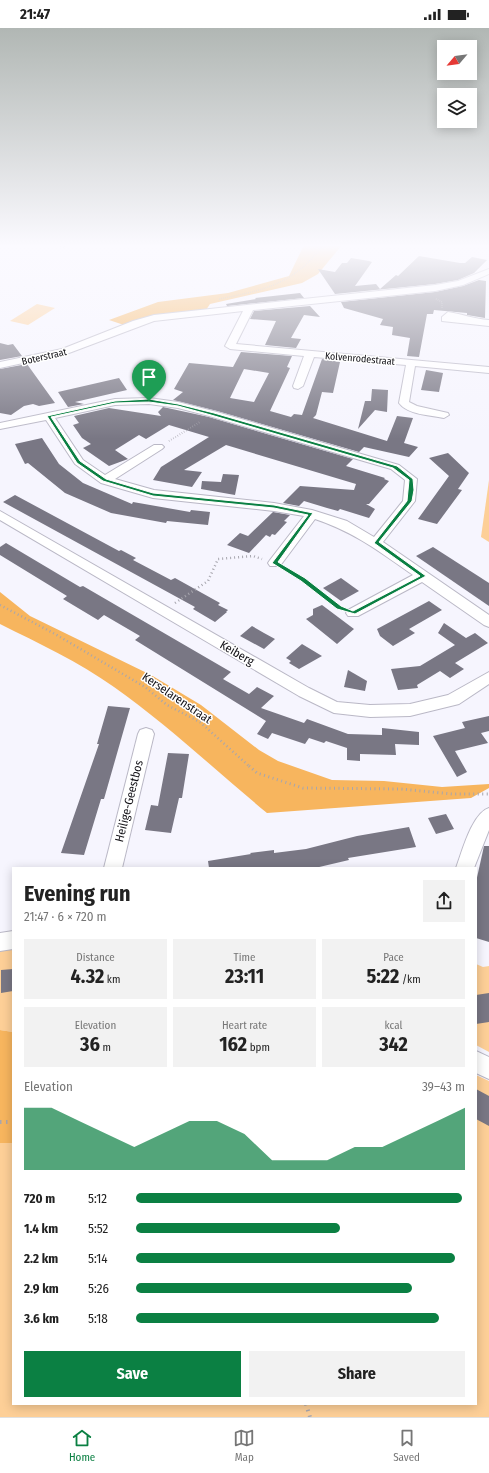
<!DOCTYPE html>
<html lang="en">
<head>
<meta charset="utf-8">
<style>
  :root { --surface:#fff; --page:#f2f2f2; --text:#222; --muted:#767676; --line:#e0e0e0; --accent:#0b8043 }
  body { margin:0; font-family:"Fira Sans Condensed",sans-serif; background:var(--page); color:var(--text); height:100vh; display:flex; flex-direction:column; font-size:15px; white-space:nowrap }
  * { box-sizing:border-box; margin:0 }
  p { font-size:13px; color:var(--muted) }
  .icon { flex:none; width:22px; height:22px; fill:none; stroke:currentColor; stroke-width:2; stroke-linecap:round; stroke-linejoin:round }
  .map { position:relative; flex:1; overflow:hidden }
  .sheet { position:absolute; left:12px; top:839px; width:465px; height:538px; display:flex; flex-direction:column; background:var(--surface); border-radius:0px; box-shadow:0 2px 10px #0003 }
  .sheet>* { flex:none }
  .needle { width:26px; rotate:241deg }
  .tools { position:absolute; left:437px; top:12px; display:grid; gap:8px }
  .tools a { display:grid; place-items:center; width:40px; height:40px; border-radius:0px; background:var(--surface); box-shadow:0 2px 10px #0003; font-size:20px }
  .pin { position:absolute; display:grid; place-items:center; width:34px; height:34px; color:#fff; margin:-41px -17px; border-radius:50% 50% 50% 0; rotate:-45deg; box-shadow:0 0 4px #0007 }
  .pin .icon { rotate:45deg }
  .round { display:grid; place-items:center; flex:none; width:42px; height:42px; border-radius:0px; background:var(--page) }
  .head { display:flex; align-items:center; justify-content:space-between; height:68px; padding:0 12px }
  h1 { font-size:22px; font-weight:700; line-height:30px }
  .figures { display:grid; grid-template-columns:repeat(3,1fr); gap:6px; height:68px; padding:4px 12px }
  .figures div { display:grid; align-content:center; border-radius:0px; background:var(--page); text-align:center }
  .figures b { font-size:20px; font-weight:700 }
  .figures small { font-size:11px; font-weight:400 }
  .figures p { font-size:11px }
  .chart { height:112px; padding:8px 12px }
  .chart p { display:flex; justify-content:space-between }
  .chart svg { width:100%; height:72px; margin-top:4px; fill:var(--accent); opacity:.7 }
  .action { display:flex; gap:8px; margin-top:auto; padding:8px 12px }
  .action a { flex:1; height:46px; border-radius:0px; background:var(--accent); color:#fff; font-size:16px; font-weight:700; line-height:46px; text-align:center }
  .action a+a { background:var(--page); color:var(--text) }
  ul { padding:0 12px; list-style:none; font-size:13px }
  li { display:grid; grid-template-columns:64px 48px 1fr; align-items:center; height:30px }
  li i { height:10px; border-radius:5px; background:var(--accent) }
  .status { display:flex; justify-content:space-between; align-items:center; height:28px; padding:0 20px; background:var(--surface); direction:ltr }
  .status svg { height:11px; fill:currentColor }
  .tabs { display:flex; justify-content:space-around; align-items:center; height:56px; border-top:1px solid var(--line); background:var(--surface); font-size:11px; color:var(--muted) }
  .tabs a { display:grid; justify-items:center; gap:2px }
  .tabs .on { color:var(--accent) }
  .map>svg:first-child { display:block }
  .green { fill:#fdcf97 }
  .forest { fill:#f7b55e }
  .building { fill:#797784; fill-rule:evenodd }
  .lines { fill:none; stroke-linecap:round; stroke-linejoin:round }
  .lane-casing { stroke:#bab8c6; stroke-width:2 }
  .street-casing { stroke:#bab8c6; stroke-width:2 }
  .path-far4 { stroke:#a7a6ae; stroke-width:1.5; stroke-dasharray:0.5 1.5; stroke-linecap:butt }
  .path-far3 { stroke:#a7a6ae; stroke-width:2; stroke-dasharray:0.5 2; stroke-linecap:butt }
  .path-far2 { stroke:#a7a6ae; stroke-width:2.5; stroke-dasharray:1 3; stroke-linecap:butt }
  .path-far1 { stroke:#a7a6ae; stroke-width:3; stroke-dasharray:1 3.5; stroke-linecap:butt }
  .path { stroke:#a7a6ae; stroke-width:4; stroke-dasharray:1.5 4.5; stroke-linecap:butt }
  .lane { fill:#fff; fill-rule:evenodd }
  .street { fill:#fff; fill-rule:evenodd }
  .route { fill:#0b8043; stroke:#fff; fill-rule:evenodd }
  .labels { text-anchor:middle; stroke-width:3; stroke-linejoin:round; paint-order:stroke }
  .far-street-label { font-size:10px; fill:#121116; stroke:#fff }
  .street-label { font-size:12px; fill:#121116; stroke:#fff }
</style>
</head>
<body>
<div class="status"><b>21:47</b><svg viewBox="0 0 49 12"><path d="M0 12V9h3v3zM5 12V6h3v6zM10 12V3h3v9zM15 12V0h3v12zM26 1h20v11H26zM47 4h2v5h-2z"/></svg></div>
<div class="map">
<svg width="489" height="1389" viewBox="0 0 489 1389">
  <rect width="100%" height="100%" fill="#f6f5fe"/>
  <g class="green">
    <polygon points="37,276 55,280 28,297 10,293"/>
    <polygon points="489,452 489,514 481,509"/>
    <polygon points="13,920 13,1004 0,1002 0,922"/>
    <polygon points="476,936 483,939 489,938 489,1024 476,1017"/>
    <polygon points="476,1047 489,1053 489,1389 0,1389 0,1115 13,1115 13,1376 476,1376"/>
  </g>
  <g class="forest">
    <polygon points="304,217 342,217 318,246 302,255 210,276 206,282 124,297 109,292 158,274 228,265 289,248"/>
    <path d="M 0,564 L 30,588 L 151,647 L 201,677 L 259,722 L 278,733 L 332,752 L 384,753 L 442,759 L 489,756 L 489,760 L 471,770 L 267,785 C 216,743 168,697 114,659 C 79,634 38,615 0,596 Z"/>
    <polygon points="0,1002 13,1004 13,1115 0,1115"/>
  </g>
  <g class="building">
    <polygon points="419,228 460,235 465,235 472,229 487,232 474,245 458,252 435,256 335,266 318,241 335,244 342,235 347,235 351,230 369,233 372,234 355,258 376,256 380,261 396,247 398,248"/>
    <polygon points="479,252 486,253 485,290 467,287 467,285 434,282 433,286 427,286 419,329 407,328 410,310 392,307 393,299 380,297 383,291 344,280 341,274 435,264 463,258"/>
    <polygon points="300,265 304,270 227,278 226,276 256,271 255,270"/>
    <polygon points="310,278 320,289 304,287 291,310 301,311 296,320 265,317 276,293 250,291 254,283"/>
    <polygon points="0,315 8,317 13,316 22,328 0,332"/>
    <path d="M 241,324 L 292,328 L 287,339 L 290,340 L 270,383 L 291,389 L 294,386 L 302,387 L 322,331 L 340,334 L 333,365 L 322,364 L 316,387 L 313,390 L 387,413 L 397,388 L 413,390 L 404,415 L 418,419 L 409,429 L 364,419 L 359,424 L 217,383 L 173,372 L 183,364 L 174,361 L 189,335 L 233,339 ZM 244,341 L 269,345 L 254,374 L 230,370 Z"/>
    <polygon points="27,336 55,375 39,378 33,376 24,378 11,387 0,385 0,341"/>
    <polygon points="426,342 443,345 439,364 421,362"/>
    <polygon points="119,350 127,362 75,374 84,376 68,379 58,364"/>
    <polygon points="372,361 388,362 387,384 375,382 358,401 365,373 371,373"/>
    <polygon points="163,379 209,389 353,431 346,438 385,450 384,451 389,453 369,476 366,476 375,481 369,490 340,481 338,483 327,480 304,473 299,478 283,475 300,458 354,462 356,456 226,417 184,442 202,444 192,459 153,452 161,439 209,409 169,397 146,411 139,407 115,422 128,431 109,438 83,420 91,416 82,410 73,397 79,395 74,388 109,380 161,388 158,384"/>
    <polygon points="42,410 59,436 83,455 132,476 133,474 190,484 191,482 210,484 208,497 167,493 166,495 111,485 65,465 28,435 25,436 15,416"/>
    <polygon points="448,425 469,445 458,461 462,462 437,496 418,491 449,448 429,430"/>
    <polygon points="223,446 239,447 235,467 201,461 202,453 221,454"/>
    <polygon points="15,467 119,523 121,522 136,530 133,532 171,552 175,550 220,575 218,577 228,582 226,584 227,584 215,594 193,581 195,579 3,474"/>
    <polygon points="273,484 290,487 284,493 287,494 275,507 272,506 270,509 266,507 249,525 227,517 240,505 248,508"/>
    <polygon points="6,515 80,559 83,558 231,644 223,651 249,666 257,659 274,668 261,680 304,695 307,691 348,706 382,707 382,700 419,704 419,717 395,716 396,727 360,726 360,733 347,732 347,720 326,713 324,715 309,710 305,716 272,705 268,711 257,706 266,693 135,612 140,608 104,587 98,592 63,571 67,568 0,527 0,519"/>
    <polygon points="433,519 489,555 489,578 416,528"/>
    <polygon points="341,550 359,563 341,573 323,560"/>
    <polygon points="429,573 442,582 409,601 415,605 393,618 380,608 377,601"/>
    <polygon points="322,577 354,601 337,616 306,591 313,587 313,581"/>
    <polygon points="444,595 466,610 475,605 488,615 455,635 464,641 450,650 440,643 417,657 418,660 398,662 391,641 420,638 455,617 438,605"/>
    <polygon points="252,598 264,605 275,611 264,621 240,608"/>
    <polygon points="302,616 322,628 299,641 289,635 291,633 286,630"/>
    <polygon points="348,642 367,653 365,663 344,659"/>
    <polygon points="108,678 130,680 104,771 101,771 84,827 61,825 99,716 97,716"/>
    <polygon points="489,688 489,703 481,705 488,715 455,723 467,744 457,749 433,708 465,700 462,694"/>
    <polygon points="168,725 189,726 182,770 179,770 171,805 145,802 151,777 158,778"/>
    <polygon points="446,786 454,801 436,806 428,790"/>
    <polygon points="409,799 416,819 348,830 349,832 315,840 209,840 208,833 251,826 250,825 274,822 274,825 306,821 357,808"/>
    <polygon points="484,818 489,818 489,914 476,910 476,854"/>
    <polygon points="13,941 13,963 1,965 1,942"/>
    <polygon points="489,965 489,994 476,996 476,967"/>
    <polygon points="476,1061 489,1068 489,1098 476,1091"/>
  </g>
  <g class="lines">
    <g class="lane-casing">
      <polygon id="lane" points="62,217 66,217 63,219 61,218"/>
    </g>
    <g class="street-casing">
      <g id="street">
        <path d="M 489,241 L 489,246 L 463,257 L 435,263 L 253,282 L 236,316 L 489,339 L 489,345 L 415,338 L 409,374 L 417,378 L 448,385 L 449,387 L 444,390 C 430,387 408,387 399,375 L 406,337 L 314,329 L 303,358 L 298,361 L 294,360 L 293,358 L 304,328 L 230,321 L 225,318 L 243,283 L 154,293 L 69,325 L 0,340 L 0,334 L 62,321 L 133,293 L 154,287 L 435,257 L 458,253 Z"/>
        <path d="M 448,284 C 463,286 473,291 489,292 L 489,298 L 442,293 L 442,289 Z"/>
        <path d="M 149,370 L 178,374 L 217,384 L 399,437 L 417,451 L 415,473 L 383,514 L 489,587 L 489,599 L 484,597 L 422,554 L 358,588 L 348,588 L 346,585 L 348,582 L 413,547 C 380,524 354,504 315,491 L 280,538 L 270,538 L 268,535 L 270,532 L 304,488 L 274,483 L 153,470 L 101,455 L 75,436 L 46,392 L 0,401 L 0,395 L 115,371 ZM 149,376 L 178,380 L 209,388 L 391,441 L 405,452 L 403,473 L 374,509 L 347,493 L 312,482 L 274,475 L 154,462 L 115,451 L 162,421 L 164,419 L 162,417 L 154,417 L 105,447 L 83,432 L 55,390 L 115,377 Z"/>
        <polygon points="0,483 309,660 337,674 370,677 410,676 448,667 489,644 489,656 459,676 410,688 370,689 334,685 299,668 0,492"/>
        <polygon points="146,700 152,702 154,706 122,840 104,840 138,706 140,702"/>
        <path d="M 489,780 L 489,802 L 474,840 L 456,840 C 462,824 472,785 489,780 Z"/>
        <polygon points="13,903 13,921 0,923 0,905"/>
        <polygon points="476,1023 489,1029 489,1051 476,1045"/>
      </g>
    </g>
    <g class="path-far4">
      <path d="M 219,271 C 265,262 294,256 323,217"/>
      <polyline points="436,271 442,274 442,280"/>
    </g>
    <polyline class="path-far3" points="169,413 200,394"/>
    <g class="path-far2">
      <polyline points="287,542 341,580"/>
      <polyline points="175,575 208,553 218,531 253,528 262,531"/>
      <polyline points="0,577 55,606 145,659 167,677 200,694 250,739"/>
    </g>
    <polyline class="path-far1" points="249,738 257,745 303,760 401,761 452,766 489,766"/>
    <g class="path">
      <polyline points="0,1094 13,1094"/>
      <polyline points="306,1376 310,1389"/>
    </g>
    <use href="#lane" class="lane"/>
    <use href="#street" class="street"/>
  </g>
  <linearGradient id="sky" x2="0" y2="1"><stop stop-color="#b1b7b4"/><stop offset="0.53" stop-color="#fbfaff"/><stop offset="1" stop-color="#fbfaff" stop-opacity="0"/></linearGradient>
  <rect width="489" height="411" fill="url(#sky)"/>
  <path class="route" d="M 149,371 L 178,376 L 214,385 L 397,438 L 413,451 L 414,462 L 412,473 L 379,514 L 426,548 L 355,586 L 337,581 L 301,553 L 272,535 L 308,487 L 274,480 L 153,468 L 103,453 L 77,435 L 47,388 L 115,373 ZM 149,374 L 178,378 L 211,387 L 393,440 L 409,452 L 407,473 L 374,515 L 420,548 L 353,583 L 341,578 L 305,550 L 278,534 L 313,485 L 274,477 L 153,465 L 106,451 L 80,433 L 51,389 L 115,375 Z"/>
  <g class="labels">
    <g class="far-street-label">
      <text transform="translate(44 328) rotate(-13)" y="4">Boterstraat</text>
      <text transform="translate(360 330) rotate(5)" y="4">Kolvenrodestraat</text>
    </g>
    <g class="street-label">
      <text transform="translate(237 625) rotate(30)" y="4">Keiberg</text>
      <text transform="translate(177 670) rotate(34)" y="4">Kerselarenstraat</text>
      <text transform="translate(129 773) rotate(-76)" y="4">Heilige-Geestbos</text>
    </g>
  </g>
</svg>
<div class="tools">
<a><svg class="needle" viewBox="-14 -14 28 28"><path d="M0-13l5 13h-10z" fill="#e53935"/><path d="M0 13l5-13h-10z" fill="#767676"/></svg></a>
<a><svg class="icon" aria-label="layers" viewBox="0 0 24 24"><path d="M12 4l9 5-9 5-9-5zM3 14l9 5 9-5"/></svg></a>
</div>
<div class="pin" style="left:149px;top:373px;background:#1e9e55"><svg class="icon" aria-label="arrive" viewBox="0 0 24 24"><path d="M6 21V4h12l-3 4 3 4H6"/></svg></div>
<section class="sheet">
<div class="head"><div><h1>Evening run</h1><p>21:47 · 6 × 720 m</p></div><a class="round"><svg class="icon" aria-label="share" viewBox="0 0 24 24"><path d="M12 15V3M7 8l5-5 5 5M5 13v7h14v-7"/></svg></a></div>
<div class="figures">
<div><p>Distance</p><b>4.32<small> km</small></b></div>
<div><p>Time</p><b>23:11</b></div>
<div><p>Pace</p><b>5:22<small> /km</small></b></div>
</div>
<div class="figures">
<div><p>Elevation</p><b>36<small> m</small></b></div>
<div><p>Heart rate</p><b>162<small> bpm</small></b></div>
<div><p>kcal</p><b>342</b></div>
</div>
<div class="chart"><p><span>Elevation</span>39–43 m</p>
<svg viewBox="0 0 160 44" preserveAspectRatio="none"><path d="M0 44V6L10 6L20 14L30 22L40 30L50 22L60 14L70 14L80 22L90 38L100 38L110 38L120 30L130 30L140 22L150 14L160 6V44z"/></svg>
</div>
<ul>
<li><b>720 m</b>5:12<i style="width:99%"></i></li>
<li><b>1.4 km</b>5:52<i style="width:62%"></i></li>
<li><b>2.2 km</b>5:14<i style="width:97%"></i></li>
<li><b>2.9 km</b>5:26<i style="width:84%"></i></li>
<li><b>3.6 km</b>5:18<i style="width:92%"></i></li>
</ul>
<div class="action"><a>Save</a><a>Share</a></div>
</section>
</div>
<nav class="tabs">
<a class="on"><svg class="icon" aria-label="home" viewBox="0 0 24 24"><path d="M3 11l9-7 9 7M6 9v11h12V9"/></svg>Home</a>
<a><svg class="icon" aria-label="map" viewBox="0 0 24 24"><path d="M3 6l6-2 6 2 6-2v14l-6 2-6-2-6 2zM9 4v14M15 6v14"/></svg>Map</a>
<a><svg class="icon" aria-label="saved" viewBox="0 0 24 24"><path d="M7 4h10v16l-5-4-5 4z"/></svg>Saved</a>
</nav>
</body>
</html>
